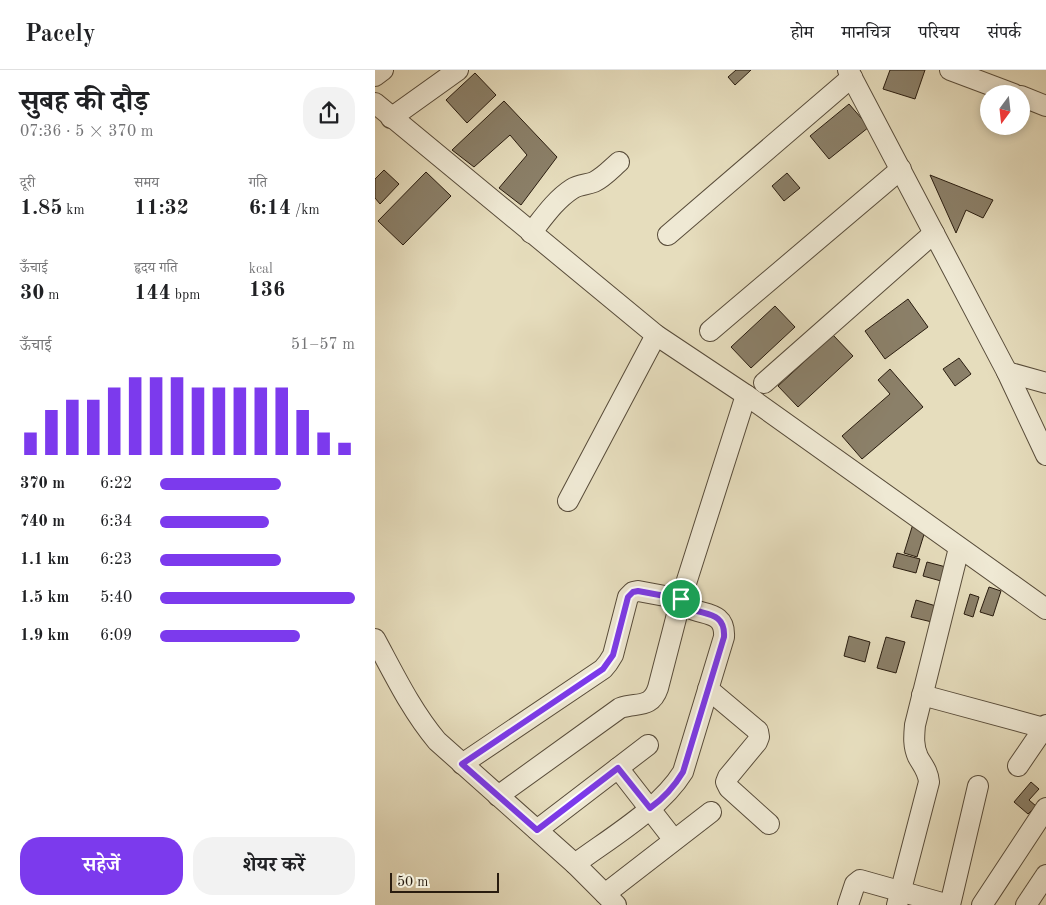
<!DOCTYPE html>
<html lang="hi">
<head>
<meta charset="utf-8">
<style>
  :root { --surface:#fff; --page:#f2f2f2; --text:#202124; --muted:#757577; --line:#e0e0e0; --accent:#7c3aed }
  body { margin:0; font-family:"Old Standard TT","Noto Serif Devanagari",serif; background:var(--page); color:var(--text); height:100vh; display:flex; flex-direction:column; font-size:19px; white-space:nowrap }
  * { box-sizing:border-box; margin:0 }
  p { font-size:16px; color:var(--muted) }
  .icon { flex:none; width:28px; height:28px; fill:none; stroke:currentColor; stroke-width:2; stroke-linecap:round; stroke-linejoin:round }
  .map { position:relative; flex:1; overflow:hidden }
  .drawer { display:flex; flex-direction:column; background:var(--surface); width:375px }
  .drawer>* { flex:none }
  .needle { width:32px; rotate:195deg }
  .buttons { position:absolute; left:605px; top:15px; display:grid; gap:10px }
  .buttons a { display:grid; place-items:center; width:50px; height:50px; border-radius:50%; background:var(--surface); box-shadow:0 2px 8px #0003; font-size:25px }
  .scale { position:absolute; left:15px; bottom:12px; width:109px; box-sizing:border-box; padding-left:5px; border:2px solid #291c0f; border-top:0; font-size:14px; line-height:18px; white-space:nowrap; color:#291c0f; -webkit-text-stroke:4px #efe9d4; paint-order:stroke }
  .pin { position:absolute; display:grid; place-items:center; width:42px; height:42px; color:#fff; margin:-21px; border:2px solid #fff; border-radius:50%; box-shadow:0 1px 5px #0007 }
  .round { display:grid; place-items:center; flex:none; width:52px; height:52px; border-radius:20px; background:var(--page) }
  .summary { display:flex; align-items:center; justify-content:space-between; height:85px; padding:0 20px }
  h1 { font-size:28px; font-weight:700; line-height:38px }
  .metrics { display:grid; grid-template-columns:repeat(3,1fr); gap:8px; height:85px; padding:5px 20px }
  .metrics div { display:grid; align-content:center }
  .metrics b { font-size:21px; font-weight:700 }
  .metrics small { font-size:14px; font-weight:400 }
  .metrics p { font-size:14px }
  .chart { height:140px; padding:10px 20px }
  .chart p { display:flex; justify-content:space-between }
  .chart svg { width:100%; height:90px; margin-top:5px; stroke:var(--accent); stroke-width:6 }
  .button { display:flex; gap:10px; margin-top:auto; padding:10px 20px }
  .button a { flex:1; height:58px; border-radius:20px; background:var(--accent); color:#fff; font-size:20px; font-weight:700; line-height:58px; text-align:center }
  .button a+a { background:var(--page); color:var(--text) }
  ul { padding:0 20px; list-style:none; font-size:16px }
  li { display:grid; grid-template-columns:80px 60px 1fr; align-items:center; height:38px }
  li i { height:12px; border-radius:6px; background:var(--accent) }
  header { display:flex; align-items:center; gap:30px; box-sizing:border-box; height:70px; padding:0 25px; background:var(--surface); border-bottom:1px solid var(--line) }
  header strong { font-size:24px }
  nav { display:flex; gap:28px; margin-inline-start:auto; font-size:18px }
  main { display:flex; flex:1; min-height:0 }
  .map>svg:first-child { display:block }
  .building { fill:#8b8069; stroke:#291c0f }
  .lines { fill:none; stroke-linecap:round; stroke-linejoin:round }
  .minor-casing { stroke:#584c3a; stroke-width:22 }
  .minor { stroke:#efe9d4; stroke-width:20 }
  .route-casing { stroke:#fff; stroke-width:10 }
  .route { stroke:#7c3aed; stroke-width:6 }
</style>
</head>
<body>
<header>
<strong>Pacely</strong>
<nav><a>होम</a><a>मानचित्र</a><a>परिचय</a><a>संपर्क</a></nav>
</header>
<main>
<section class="drawer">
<div class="summary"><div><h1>सुबह की दौड़</h1><p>07:36 · 5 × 370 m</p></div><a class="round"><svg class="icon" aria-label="share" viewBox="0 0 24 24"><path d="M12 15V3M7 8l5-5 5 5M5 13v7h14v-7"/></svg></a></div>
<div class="metrics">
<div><p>दूरी</p><b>1.85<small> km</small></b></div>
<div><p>समय</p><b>11:32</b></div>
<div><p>गति</p><b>6:14<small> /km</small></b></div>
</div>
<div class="metrics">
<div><p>ऊँचाई</p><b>30<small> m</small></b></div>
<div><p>हृदय गति</p><b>144<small> bpm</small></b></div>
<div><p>kcal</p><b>136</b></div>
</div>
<div class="chart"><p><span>ऊँचाई</span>51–57 m</p>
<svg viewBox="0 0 160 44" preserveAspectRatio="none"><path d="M5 44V33M15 44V22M25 44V17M35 44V17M45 44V11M55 44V6M65 44V6M75 44V6M85 44V11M95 44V11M105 44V11M115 44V11M125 44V11M135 44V22M145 44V33M155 44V38"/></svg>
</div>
<ul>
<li><b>370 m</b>6:22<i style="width:62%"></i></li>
<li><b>740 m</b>6:34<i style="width:56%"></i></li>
<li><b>1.1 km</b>6:23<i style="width:62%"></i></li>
<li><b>1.5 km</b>5:40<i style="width:100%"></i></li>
<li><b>1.9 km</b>6:09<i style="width:72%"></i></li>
</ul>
<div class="button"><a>सहेजें</a><a>शेयर करें</a></div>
</section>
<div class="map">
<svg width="671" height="835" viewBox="0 0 671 835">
  <rect width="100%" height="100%" fill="#e6ddbd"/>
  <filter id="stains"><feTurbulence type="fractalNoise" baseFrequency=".004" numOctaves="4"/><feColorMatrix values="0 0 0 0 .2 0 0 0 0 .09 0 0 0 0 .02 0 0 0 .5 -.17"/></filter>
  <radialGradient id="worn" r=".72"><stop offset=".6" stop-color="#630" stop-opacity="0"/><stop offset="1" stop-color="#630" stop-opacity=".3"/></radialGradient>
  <g class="building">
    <polygon points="361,0 376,0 360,15 353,7"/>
    <polygon points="515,0 550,0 540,29 508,19"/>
    <polygon points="100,3 121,25 92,53 71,30"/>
    <polygon points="129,31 182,87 146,135 124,118 152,85 135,65 99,97 77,80"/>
    <polygon points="474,34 494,57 454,89 435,66"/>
    <polygon points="9,100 24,114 5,134 0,128 0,109"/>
    <polygon points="51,102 76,126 28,175 3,151"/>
    <polygon points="412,103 425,118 409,131 397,116"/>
    <polygon points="555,105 618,130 608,148 591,140 581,163"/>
    <polygon points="533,229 553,257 510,289 490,261"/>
    <polygon points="400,236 420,257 376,298 356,277"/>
    <polygon points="458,265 478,286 423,337 403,316"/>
    <polygon points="584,288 596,304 580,316 568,299"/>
    <polygon points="515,299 548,337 487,389 467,366 515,324 503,310"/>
    <polygon points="538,454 551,458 542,487 529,483"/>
    <polygon points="522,483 545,489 541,503 518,497"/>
    <polygon points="552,492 571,497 566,511 548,506"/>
    <polygon points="614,517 626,521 618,546 605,542"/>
    <polygon points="595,524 604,527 598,547 589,544"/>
    <polygon points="541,530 561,536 557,552 536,547"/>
    <polygon points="474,566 495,572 490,592 469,586"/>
    <polygon points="511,567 530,572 521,603 502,598"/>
    <polygon points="656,712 664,719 654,730 661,736 653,744 639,732"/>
  </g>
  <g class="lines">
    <g class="minor-casing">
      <g id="minor">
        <polyline points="473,0 632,302 671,385"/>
        <polyline points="575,0 639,24"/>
        <polyline points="0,6 8,0"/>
        <polyline points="646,26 671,36"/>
        <polyline points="0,33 281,265 371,325 671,539"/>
        <polyline points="16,48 83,0"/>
        <path d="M 156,163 C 168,148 180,130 197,119 C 204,114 212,115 219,112 C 229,107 236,99 244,92"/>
        <polyline points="293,165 477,7"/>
        <polyline points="335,261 526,99"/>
        <polyline points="632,302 671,313"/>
        <polyline points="389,313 559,163"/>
        <polyline points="193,431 281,265"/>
        <path d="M 0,569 C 19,604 36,640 62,671 L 200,794 L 241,835"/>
        <polyline points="333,619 383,661 384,667 382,672 353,707 351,712 354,718 394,754"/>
        <polyline points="547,625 669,658"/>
        <path d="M 87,694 L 228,599 L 233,593 L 238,585 L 253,527 L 258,522 L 263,521 L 306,529 L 283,618 C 276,639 262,632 245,638 L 123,726"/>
        <polyline points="643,696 671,655"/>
        <polyline points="243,698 299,770"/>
        <polyline points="162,760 273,675"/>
        <path d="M 200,794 C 235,768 285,739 308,702 L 349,567 C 351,534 315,550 306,529 L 371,325"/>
        <polyline points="230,824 336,742"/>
        <polyline points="473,835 480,814 485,810 574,835"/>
        <path d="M 522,835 L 554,712 C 553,701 548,696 543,687 C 538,676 539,666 540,655 L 584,478"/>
        <polyline points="575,835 603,716"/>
        <polyline points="607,835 671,738"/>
        <polyline points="651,835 671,805"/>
      </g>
    </g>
    <use href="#minor" class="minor"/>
  </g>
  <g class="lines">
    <g class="route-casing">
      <path id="route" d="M 263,521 L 306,529 C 315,550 351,534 349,567 L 308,702 C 299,717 289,728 275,738 L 243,698 L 162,760 L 87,694 L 228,599 L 238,585 L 253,527 L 258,522 Z"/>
    </g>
    <use href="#route" class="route"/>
  </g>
  <rect width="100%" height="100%" filter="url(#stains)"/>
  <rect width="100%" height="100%" fill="url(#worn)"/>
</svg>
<div class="buttons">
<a><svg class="needle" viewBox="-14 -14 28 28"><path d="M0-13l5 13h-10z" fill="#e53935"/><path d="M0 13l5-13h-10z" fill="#757577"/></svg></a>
</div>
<div class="scale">50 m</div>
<div class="pin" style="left:306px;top:529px;background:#1e9e55"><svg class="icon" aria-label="arrive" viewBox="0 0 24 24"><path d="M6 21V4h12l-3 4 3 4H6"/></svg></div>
</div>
</main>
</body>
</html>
